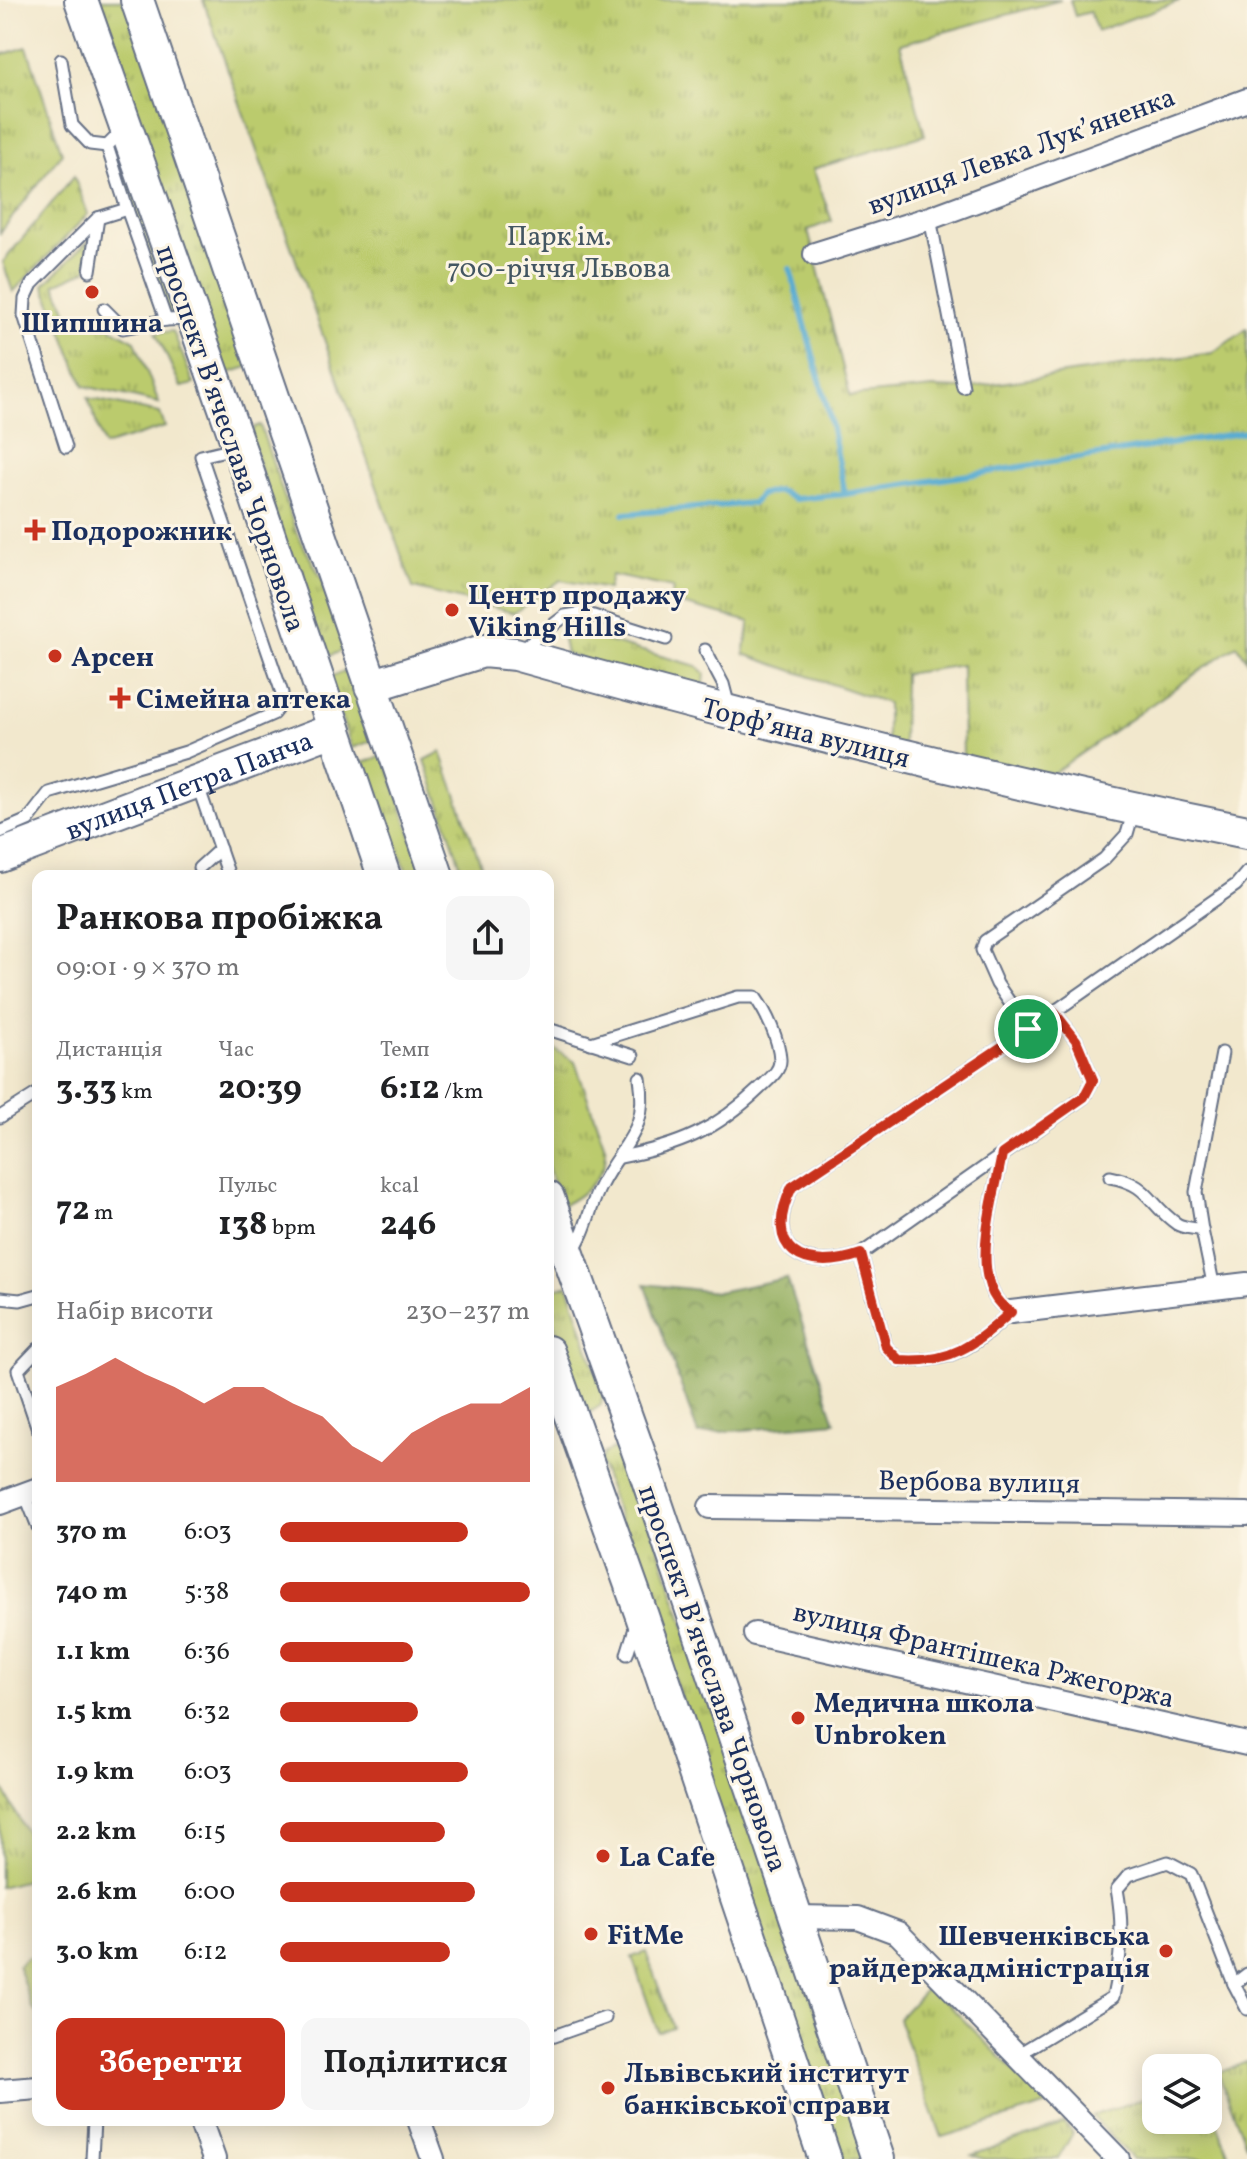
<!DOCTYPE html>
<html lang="uk">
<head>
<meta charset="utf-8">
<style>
  :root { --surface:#fff; --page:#f6f6f6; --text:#202124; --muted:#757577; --accent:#c8321e }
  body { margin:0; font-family:Vollkorn,serif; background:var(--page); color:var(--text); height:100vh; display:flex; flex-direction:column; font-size:30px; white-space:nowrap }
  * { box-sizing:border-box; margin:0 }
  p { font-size:26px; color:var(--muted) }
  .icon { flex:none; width:44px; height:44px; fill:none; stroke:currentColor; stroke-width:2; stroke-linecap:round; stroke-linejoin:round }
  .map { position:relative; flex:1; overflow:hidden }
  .side { position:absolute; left:32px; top:870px; width:522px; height:1256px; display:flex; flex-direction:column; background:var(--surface); border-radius:16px; box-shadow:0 4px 20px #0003 }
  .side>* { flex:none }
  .fabs { position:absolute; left:1142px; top:2054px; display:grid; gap:16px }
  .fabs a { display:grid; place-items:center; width:80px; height:80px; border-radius:16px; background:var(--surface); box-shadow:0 4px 20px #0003; font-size:40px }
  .pin { position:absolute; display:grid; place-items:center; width:68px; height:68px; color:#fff; margin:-34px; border:4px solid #fff; border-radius:50%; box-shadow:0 2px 8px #0007 }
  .round { display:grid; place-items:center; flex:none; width:84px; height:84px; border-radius:16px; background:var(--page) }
  .overview { display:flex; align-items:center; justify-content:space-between; height:136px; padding:0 24px }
  h1 { font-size:36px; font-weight:700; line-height:60px }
  .stats { display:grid; grid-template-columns:repeat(3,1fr); gap:12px; height:136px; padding:8px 24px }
  .stats div { display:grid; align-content:center }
  .stats b { font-size:34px; font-weight:700 }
  .stats small { font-size:22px; font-weight:400 }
  .stats p { font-size:22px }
  .chart { height:224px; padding:16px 24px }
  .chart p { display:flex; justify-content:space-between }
  .chart svg { width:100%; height:144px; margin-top:8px; fill:var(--accent); opacity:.7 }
  .button { display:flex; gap:16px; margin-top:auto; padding:16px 24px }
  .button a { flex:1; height:92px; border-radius:16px; background:var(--accent); color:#fff; font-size:32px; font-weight:700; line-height:92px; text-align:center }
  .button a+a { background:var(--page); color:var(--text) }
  ul { padding:0 24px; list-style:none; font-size:26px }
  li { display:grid; grid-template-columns:128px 96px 1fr; align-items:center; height:60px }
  li i { height:20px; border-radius:10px; background:var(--accent) }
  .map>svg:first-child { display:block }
  .grass { fill:url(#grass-tufts); stroke:#6b7d66; stroke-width:2 }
  .forest { fill:url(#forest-crowns); stroke:#586f5f; stroke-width:2 }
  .pitch { fill:#bbcb6d; stroke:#6b7d66; stroke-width:2 }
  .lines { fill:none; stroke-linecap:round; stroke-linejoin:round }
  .stream { stroke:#56abd2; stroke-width:6 }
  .lane-casing { stroke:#667085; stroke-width:15 }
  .street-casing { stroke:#667085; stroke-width:26 }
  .secondary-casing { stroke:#667085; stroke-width:36 }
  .lane { stroke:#fff; stroke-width:11 }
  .street { stroke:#fff; stroke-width:22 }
  .secondary { stroke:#fff; stroke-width:32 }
  .route-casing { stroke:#fff; stroke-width:16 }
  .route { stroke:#c8321e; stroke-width:10 }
  .poi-dot { fill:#c8321e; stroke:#fcf5e5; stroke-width:3 }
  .labels { text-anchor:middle; stroke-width:6; stroke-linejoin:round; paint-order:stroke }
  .street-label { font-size:28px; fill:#1b2f5e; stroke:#fcf5e5 }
  .park-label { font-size:28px; fill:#435662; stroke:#fcf5e5 }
  .poi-label { font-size:28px; font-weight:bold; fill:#1b2f5e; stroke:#fcf5e5; text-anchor:start }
</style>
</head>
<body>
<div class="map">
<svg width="1247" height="2159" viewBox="0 0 1247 2159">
  <defs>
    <pattern id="grass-tufts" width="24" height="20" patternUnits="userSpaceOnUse" patternTransform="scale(2)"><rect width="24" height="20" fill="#bbcb6d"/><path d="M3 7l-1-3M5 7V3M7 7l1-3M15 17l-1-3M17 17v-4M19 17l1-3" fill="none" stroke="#97a55d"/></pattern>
    <pattern id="forest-crowns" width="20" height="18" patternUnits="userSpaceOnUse" patternTransform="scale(2)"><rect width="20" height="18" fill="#94af60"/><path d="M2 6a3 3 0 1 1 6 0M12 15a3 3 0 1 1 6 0" fill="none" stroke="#788f52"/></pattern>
  </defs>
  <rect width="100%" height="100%" fill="#fcf5e5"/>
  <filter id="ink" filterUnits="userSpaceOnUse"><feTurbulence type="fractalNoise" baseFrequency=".0125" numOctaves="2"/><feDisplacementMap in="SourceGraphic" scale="16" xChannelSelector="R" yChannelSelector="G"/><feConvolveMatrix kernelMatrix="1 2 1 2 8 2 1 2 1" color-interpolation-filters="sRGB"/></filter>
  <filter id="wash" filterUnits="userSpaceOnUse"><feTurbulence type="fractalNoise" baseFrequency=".006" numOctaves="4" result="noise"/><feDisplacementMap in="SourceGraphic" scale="32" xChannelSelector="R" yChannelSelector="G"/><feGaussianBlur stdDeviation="1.8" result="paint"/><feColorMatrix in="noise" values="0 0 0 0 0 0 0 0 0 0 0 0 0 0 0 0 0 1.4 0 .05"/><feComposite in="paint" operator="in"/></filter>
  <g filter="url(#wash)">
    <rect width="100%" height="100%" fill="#f2e8cd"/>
    <g class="grass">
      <polygon points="97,0 125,0 251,366 226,374"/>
      <polygon points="203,0 1061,0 900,44 925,135 813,169 832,221 808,230 850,396 933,388 958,389 1212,353 1247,329 1247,660 1237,645 1053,773 963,765 962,665 904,674 903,749 887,746 887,703 744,654 750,622 671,601 673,588 611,575 608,589 561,580 514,613 413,588"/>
      <polygon points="1070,0 1179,0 1179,1 1097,31 1090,12 1075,16"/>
      <polygon points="27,47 62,153 0,233 0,55"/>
      <polygon points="123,151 176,311 168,314 115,154"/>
      <polygon points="74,176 88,214 13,292 3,262"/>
      <polygon points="88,241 87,270 55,284 72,324 102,315 111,328 135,341 159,403 84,386 44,285"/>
      <polygon points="173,331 194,384 181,387 156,333"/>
      <polygon points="88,398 160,413 165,427 104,446"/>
      <polygon points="260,425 296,532 328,590 348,649 323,658 250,437 254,427"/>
      <polygon points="577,633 697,666 705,673 704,684 695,690 566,654 563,639"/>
      <polygon points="353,668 378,739 352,748 327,678"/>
      <polygon points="441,752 485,876 464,876 425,760"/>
      <polygon points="384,755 425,876 408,876 390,825 356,765"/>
      <path d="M 548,1045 L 575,1062 L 606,1150 C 607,1176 582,1196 561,1206 L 548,1167 Z"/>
      <polygon points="568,1285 603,1394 601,1405 591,1412 582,1406 548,1304 548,1291"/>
      <polygon points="613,1449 626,1453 866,2159 838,2159 600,1462 604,1453"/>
      <polygon points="0,1783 38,1855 38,1877 0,1887"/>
      <polygon points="646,1952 673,2027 658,2032 632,1957"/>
      <polygon points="929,1985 1048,2105 942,2137 898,2019"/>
      <polygon points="1247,2062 1247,2143 1246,2144 1218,2073"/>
      <polygon points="1156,2094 1156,2120 1208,2120 1208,2099 1229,2155 1224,2159 1133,2159 1092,2116"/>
      <polygon points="1064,2123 1073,2133 1058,2159 984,2159 972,2155"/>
    </g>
    <polygon class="forest" points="787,1278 835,1422 698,1434 645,1284 717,1292"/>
    <polygon class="pitch" points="38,1954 38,2015 32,2008 18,1966 25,1959"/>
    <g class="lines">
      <g class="stream">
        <polyline points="790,269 829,414 845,494 1247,432"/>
        <polyline points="624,514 753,503 761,494 779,491 795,499 845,494"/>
      </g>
    </g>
  </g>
  <g filter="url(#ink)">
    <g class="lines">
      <g class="lane-casing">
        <g id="lane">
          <polyline points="61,60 72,125 90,144 107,146"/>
          <polyline points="127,209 166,320 191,319"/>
          <polyline points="930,218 963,387"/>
          <polyline points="90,271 98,218"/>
          <polyline points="104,309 123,328 166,320"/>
          <polyline points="66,447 24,315 25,299 32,284 98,218 127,209 107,146 123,130"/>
          <polyline points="705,650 723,684 729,707"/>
          <polyline points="519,651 565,616 584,613 666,639"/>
          <polyline points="197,783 229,876"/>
          <polyline points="0,832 28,820 49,793 186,752 273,714 280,705 282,693 201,456 238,447"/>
          <polyline points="199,868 220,849"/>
          <path d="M 1054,1012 L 792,1187 C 762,1250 803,1274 861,1254 L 1084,1097 L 1093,1080 L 1076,1040 L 1054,1012 L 1236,885 L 1247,872"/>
          <polyline points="548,1029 633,1056"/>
          <polyline points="1028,1029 997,984 982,950 985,941 1104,859 1127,834 1134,810"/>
          <path d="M 591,1043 L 738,997 L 755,997 C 766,1012 779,1039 780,1059 C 781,1071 768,1080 760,1088 C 716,1130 680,1146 620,1157"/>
          <polyline points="0,1117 38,1093"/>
          <path d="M 1110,1177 C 1150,1184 1148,1204 1177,1224 C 1183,1228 1194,1228 1202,1230 L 1214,1288"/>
          <polyline points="1202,1230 1196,1192 1222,1053"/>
          <path d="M 571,1253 C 587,1232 589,1207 601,1185 C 623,1142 649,1132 640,1078"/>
          <path d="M 861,1254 L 886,1347 L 899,1360 C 951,1364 975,1346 1011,1312 C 964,1287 995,1197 1002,1154"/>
          <polyline points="0,1298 20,1300 38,1295"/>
          <polyline points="38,1349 18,1370 38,1429"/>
          <polyline points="25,1494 38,1527"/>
          <polyline points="627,1654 636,1625"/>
          <polyline points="1247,1974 1234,1984 1247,2009"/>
          <polyline points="548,2038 605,2018"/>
          <path d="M 1017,2055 L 1113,1997 C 1121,1960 1124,1926 1117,1889 L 1129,1875 L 1168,1862 L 1191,1874 L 1234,1984"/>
          <polyline points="92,2159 94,2120"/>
        </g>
      </g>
      <g class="street-casing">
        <g id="street">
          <polyline points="815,254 930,218 1247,100"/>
          <polyline points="1011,1312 1247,1284"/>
          <polyline points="0,1503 38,1489"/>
          <polyline points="710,1507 1247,1514"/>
          <polyline points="755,1634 1247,1744"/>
          <polyline points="794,1917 858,1918 898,1933 1118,2159"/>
          <polyline points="0,2091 38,2088"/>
          <polyline points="200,2120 214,2159"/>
          <polyline points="419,2120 433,2159"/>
        </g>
      </g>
      <g class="secondary-casing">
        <g id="secondary">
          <polyline points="81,0 248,473 384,876"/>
          <polyline points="137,0 437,876"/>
          <path d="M 371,686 L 483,651 L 515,654 C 757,722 1001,782 1247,832"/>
          <path id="s1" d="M 0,856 L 333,730"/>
          <polyline points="548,1198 641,1459 878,2159"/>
          <polyline points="548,1352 642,1616 825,2159"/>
        </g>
      </g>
      <use href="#lane" class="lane"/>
      <use href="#street" class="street"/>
      <use href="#secondary" class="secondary"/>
    </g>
  </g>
  <g class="lines" filter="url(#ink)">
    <g class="route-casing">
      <path id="route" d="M 1054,1012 L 1076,1040 L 1093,1080 L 1084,1097 L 1002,1154 C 995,1197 964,1287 1011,1312 C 974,1345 951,1364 899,1360 L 886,1347 L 861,1254 C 804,1274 761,1250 792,1187 Z"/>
    </g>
    <use href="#route" class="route"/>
  </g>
  <g class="poi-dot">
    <circle cx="92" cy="292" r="8"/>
    <path d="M31 518h8v8h8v8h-8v8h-8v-8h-8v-8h8z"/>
    <circle cx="452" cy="610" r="8"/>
    <circle cx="55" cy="656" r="8"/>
    <path d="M116 686h8v8h8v8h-8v8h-8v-8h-8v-8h8z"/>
    <circle cx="798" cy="1718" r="8"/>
    <circle cx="603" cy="1856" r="8"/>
    <circle cx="591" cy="1934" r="8"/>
    <circle cx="1166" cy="1951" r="8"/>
    <circle cx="608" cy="2088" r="8"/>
  </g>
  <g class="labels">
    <g class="street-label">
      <text transform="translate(1021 150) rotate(-20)" y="10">вулиця Левка Лукʼяненка</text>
      <text transform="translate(232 438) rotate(71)" y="10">проспект Вʼячеслава Чорновола</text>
      <text transform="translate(806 732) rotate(14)" y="10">Торфʼяна вулиця</text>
      <text dy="10" stroke="none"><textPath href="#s1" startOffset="202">вулиця Петра Панча</textPath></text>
      <text transform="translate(979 1481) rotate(1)" y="10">Вербова вулиця</text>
      <text transform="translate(984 1654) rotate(13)" y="10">вулиця Франтішека Ржегоржа</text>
      <text transform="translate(714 1678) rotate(71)" y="10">проспект Вʼячеслава Чорновола</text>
    </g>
    <g class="park-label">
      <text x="559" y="245">Парк ім.<tspan x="559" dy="32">700-річчя Львова</tspan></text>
    </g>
    <g class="poi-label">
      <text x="92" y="332" text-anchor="middle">Шипшина</text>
      <text x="51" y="540">Подорожник</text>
      <text x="468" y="604">Центр продажу<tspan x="468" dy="32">Viking Hills</tspan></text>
      <text x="71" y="666">Арсен</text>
      <text x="136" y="708">Сімейна аптека</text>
      <text x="814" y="1712">Медична школа<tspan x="814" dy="32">Unbroken</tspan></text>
      <text x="619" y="1866">La Cafe</text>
      <text x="607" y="1944">FitMe</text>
      <text x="1150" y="1945" text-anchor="end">Шевченківська<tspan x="1150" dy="32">райдержадміністрація</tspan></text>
      <text x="624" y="2082">Львівський інститут<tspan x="624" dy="32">банківської справи</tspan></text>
    </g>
  </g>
</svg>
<div class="fabs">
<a><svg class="icon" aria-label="layers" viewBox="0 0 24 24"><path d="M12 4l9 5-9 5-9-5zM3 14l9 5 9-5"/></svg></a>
</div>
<div class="pin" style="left:1028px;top:1029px;background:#1e9e55"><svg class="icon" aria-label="arrive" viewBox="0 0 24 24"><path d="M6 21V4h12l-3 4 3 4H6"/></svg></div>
<section class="side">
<div class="overview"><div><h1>Ранкова пробіжка</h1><p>09:01 · 9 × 370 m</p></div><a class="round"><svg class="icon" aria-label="share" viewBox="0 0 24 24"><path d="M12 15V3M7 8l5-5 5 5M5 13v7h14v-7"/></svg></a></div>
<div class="stats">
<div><p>Дистанція</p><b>3.33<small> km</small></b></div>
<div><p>Час</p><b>20:39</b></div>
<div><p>Темп</p><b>6:12<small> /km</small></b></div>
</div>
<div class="stats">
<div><b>72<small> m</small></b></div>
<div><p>Пульс</p><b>138<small> bpm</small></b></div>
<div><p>kcal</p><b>246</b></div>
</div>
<div class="chart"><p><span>Набір висоти</span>230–237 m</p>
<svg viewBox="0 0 160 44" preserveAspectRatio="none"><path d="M0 44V15L10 11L20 6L30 11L40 15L50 20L60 15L70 15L80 20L90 24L100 33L110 38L120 29L130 24L140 20L150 20L160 15V44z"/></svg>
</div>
<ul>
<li><b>370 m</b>6:03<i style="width:75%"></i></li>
<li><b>740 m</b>5:38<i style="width:100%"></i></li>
<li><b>1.1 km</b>6:36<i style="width:53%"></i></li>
<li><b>1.5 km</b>6:32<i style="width:55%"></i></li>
<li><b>1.9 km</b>6:03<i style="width:75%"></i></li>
<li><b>2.2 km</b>6:15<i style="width:66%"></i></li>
<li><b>2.6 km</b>6:00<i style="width:78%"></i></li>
<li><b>3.0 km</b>6:12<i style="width:68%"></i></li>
</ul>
<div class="button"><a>Зберегти</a><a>Поділитися</a></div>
</section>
</div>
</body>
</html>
